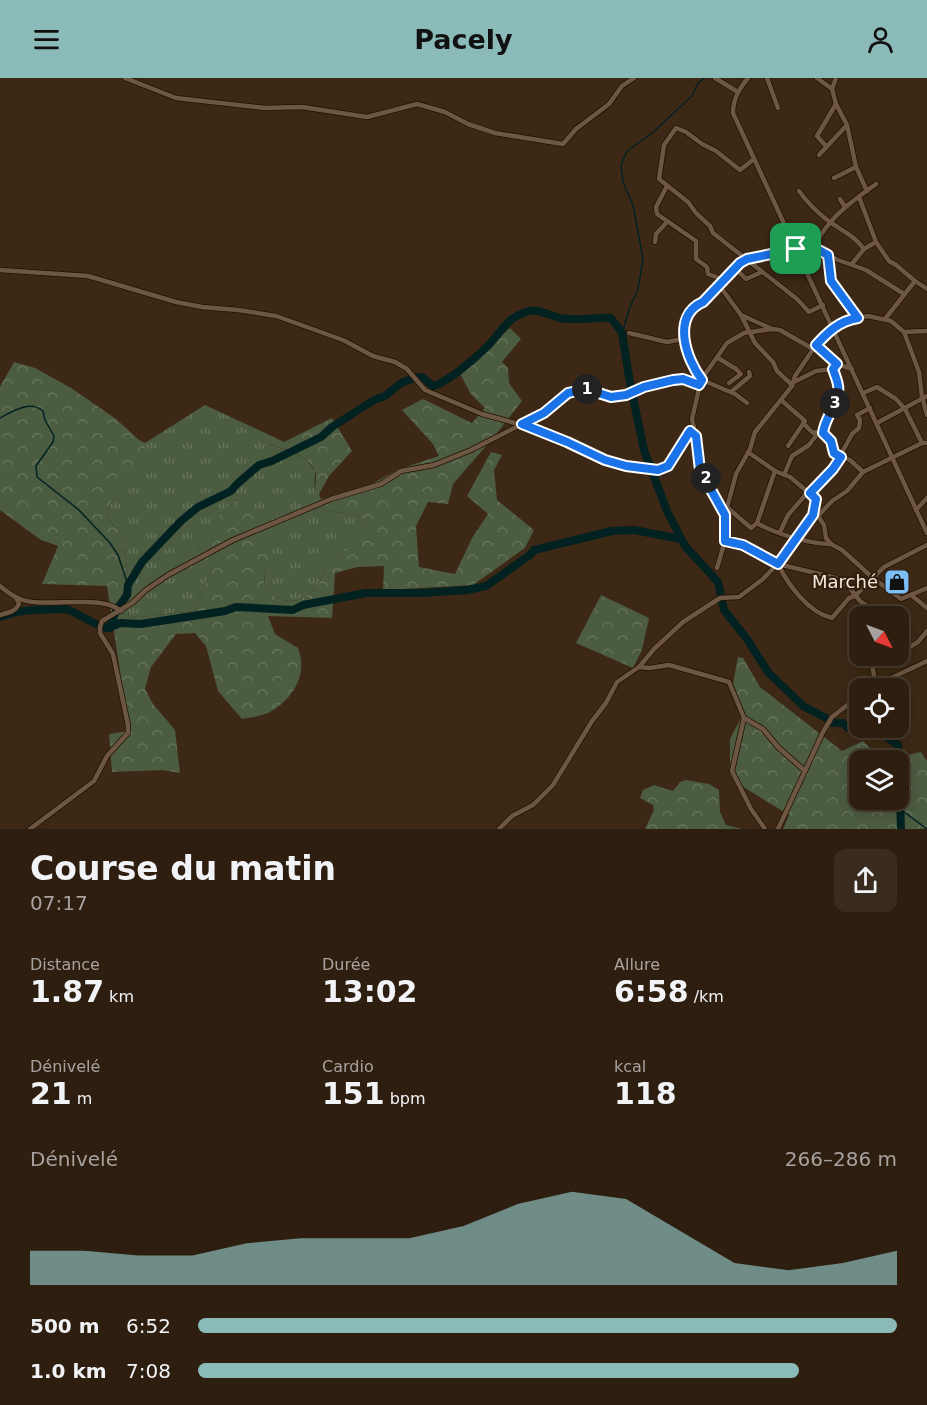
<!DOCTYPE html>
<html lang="fr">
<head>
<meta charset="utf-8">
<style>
  :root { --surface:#2d1e10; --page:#392b1e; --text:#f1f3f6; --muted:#a7a29f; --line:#483c30; --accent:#8bbbb9 }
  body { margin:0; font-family:"DejaVu Sans",sans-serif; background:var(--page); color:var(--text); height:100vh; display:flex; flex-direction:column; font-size:22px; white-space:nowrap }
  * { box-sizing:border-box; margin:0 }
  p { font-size:20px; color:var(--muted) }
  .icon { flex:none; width:33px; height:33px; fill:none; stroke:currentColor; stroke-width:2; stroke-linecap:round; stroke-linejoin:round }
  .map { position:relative; height:751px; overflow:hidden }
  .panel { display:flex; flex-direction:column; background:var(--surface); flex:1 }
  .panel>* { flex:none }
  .needle { width:39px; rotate:132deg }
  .fabs { position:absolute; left:849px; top:528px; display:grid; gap:12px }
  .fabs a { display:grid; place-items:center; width:60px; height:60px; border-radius:12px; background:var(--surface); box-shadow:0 3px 15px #0003,0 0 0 2px var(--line); font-size:30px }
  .pin { position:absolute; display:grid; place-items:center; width:51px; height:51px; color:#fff; margin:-26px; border-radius:12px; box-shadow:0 3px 9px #0006 }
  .km { position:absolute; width:30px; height:30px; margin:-15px; border-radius:50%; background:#222; color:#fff; font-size:16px; line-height:30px; text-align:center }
  .round { display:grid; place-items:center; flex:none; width:63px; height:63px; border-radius:12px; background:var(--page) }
  .overview { display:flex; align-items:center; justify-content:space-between; height:102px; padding:0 30px }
  h1 { font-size:33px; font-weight:700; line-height:45px }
  .metrics { display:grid; grid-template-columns:repeat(3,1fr); gap:9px; height:102px; padding:6px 30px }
  .metrics div { display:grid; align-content:center }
  .metrics b { font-size:30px; font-weight:700 }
  .metrics small { font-size:16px; font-weight:400 }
  .metrics p { font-size:16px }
  .chart { height:168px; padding:12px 30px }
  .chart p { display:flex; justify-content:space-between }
  .chart svg { width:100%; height:108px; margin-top:6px; fill:var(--accent); opacity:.7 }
  ul { padding:0 30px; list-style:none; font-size:20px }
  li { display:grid; grid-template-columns:96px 72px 1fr; align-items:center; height:45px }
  li i { height:15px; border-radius:8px; background:var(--accent) }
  header { display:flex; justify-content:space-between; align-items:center; height:78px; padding:0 30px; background:var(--accent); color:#111; font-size:27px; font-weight:700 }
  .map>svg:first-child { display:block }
  .grass { fill:url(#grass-tufts) }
  .forest { fill:url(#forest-crowns) }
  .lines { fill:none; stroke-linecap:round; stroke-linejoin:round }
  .stream { stroke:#022222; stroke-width:1.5 }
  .river { stroke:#022222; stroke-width:8 }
  .minor-casing { stroke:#221001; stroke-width:6 }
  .minor { stroke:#6d5743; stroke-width:4.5 }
  .route-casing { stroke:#fff; stroke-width:12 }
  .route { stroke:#1a73e8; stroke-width:8 }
  .labels { text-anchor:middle; stroke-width:4.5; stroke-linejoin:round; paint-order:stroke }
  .poi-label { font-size:18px; fill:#f6e9dd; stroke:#311e0b; text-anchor:end }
</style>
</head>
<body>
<header><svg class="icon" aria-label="menu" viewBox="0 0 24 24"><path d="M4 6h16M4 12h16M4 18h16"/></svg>Pacely<svg class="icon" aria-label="person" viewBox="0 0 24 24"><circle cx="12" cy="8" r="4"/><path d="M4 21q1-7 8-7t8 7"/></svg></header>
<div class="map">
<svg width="927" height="751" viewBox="0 0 927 751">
  <defs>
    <pattern id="grass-tufts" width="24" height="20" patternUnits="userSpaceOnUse" patternTransform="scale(1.5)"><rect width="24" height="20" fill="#4c5c41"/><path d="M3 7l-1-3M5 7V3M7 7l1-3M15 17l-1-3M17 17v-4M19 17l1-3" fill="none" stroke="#66735c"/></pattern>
    <pattern id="forest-crowns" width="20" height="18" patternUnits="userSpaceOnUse" patternTransform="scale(1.5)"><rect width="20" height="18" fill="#4c5c41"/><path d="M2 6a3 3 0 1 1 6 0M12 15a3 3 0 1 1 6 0" fill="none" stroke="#66735c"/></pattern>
  </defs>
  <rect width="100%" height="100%" fill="#3c2815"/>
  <path class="grass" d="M 205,327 L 248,347 C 254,367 286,369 302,379 C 308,382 311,388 315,393 L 314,415 L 324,433 L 355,436 L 366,444 C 366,470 341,472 327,487 C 322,492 323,498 320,504 C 311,520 293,528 276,519 C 271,516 268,509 264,505 L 267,485 L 235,421 L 206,456 L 198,469 L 212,488 L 195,533 L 129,540 L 125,510 L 127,483 L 121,455 L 109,443 L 106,435 L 115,417 L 131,406 L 145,380 L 145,365 Z"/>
  <g class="forest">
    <path d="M 510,250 L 521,261 L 502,284 L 508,290 L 509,305 L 522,323 L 494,359 L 453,406 L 448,426 L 428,424 L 416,448 L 419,489 L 455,496 L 472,460 L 488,436 L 467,418 L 491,374 L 502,377 L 494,392 L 497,422 L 534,452 L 525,470 L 473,507 L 383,512 L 384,488 L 358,489 L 335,495 L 332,540 L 268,538 L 275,556 L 298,570 C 308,596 294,620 270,634 C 263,638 251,639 242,641 L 218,613 L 206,568 L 195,555 L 176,556 L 151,589 L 145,611 L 153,626 L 175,652 L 180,695 L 163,692 L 112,694 L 109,656 L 129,653 L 107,508 L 42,506 L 58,468 L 41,462 L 0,432 L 0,309 L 14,284 L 35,290 L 71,310 L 116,341 L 139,362 L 145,365 L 145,380 L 139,395 L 131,406 L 115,417 L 106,435 L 109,443 L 121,455 L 127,483 L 125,510 L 129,540 L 195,533 L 212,488 L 198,481 C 198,478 198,474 198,471 C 201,458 227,426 238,420 C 263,425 271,464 267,486 C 266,492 264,498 264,505 C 268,509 271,516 276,519 C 293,528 311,520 320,504 C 323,498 322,492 327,487 C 341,472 366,469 366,444 L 355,436 L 324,433 L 314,421 C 313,412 318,401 315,393 C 304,366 254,373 248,347 L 284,364 L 332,340 L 352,373 L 329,398 L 319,416 L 321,421 L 370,407 L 399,391 L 439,378 L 433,366 L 402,332 L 423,321 L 472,345 L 485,330 L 471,316 L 460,296 Z"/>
    <polygon points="601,517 649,540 642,572 633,590 576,565"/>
    <polygon points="738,579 743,580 760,609 842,673 863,663 883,682 860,682 860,722 898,722 898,682 886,682 921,674 927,683 927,751 783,751 789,737 745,710 730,697 730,661 743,636 733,605"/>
    <polygon points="686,702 709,706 719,712 720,734 726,747 742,751 645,751 654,732 653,727 640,720 643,712 654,707 673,713 680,704"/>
  </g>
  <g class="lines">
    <g class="stream">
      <polyline points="622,255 630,229 638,211 643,181 633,127 623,104 621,87 627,73 651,56 692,18 698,5 705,0"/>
      <path d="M 0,340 C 13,333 30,322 43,333 L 45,342 L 54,358 L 53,364 L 36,388 L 37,399 L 79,432 L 110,465 L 118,477 L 128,507"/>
      <polyline points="900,731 927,751"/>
    </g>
    <g class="river">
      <polyline points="0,539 16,534 34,532 67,531 102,549 109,550 120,545 141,546 225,533 236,529 293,532 303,527 366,515 422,515 467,512 486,508 530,477 534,472 612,453 634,452 681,461"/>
      <path d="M 109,550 L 117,531 L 127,517 L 128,507 L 142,484 L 181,443 L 198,429 L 231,413 L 237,406 L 259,387 L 272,383 L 321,359 L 332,349 L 374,322 L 385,318 L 401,305 L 414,300 L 422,299 L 433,308 C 449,304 483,274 494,261 C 503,251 508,241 521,236 C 538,228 544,236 560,240 C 577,243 595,239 611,240 L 622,255 L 630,305 L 644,372 L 667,433 L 685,468 L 718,504 L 724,532 L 731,541 L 747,561 L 768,594 L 803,628 L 826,640 L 832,645 L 843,645 L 848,650 L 876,654 L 887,659 L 898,667 L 901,751"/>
    </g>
    <g class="minor-casing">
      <g id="minor">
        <polyline points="125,0 176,20 265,30 302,29 367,39 417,26 445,34 468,46 495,55 563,66 576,51 609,26 622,8 634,0"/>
        <polyline points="715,0 738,14"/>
        <path d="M 748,0 C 739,11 733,21 733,35 L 927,455"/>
        <polyline points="767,0 778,30"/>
        <polyline points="817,0 832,11"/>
        <polyline points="836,0 832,11 836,26 847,47 856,89 867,113"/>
        <polyline points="826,68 817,58 836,26"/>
        <polyline points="819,77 847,47"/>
        <polyline points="754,81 740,92 716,73 702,66 686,54 676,50 664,67 659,101 688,124 696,135 710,148 713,155 797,221 809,234 823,227"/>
        <polyline points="834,100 856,89"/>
        <polyline points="667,108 656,129 657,136 696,163 696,181 707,189 708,196 724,202"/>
        <path d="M 799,113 C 807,124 816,133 826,141 C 840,152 853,156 864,171"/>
        <polyline points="859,119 876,164 889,183 896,187 915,203 927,211"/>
        <polyline points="840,121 845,129"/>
        <polyline points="655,164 656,156 667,144"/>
        <polyline points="815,170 838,182 866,192 904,216"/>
        <polyline points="828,177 831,203 858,240"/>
        <path d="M 803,183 C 812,172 817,162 825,151 C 839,132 858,119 876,106"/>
        <polyline points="852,186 864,171 876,164"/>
        <polyline points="735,190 746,201 762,194"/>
        <polyline points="0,192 88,198 176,224 202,229 238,232 276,238 343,262 373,278 395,284 407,291 425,312 482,336 522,347 567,364 605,382 626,388 658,391 665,390 690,353 696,358"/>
        <polyline points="783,193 790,183 800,178"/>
        <polyline points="719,207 741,237 772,251"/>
        <polyline points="741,237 755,265 773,284 777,293 792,307"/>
        <polyline points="885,241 915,203"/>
        <polyline points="904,254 919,294 922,319 927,337"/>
        <polyline points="629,255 667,264 683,261"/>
        <polyline points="816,267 837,286 852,291"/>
        <polyline points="718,280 736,291 741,296 729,305"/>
        <polyline points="794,304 816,293 833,291"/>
        <polyline points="731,314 750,298 749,294"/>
        <polyline points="863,315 877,309 896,321 905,331 922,365 927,365"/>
        <polyline points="781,322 805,343 788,368"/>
        <polyline points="747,325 735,316 702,302 689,282 689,275 683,261 685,248 689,236 697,226 703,224 740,185 762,177 796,171"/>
        <path d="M 803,345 L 813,355 L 820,353 C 829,359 831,365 834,375 L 850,382 L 863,394"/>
        <polyline points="877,345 927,318"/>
        <path d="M 823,355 C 825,339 836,330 839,314 C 840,307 835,298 833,291 L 837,286"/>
        <polyline points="784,397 792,378 809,367 818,355"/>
        <polyline points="810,415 833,391 852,356 859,350 860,342 857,337 870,330"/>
        <path d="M 728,430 L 751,450 L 757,445 C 775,456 811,466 831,466"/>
        <polyline points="916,432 927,420"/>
        <polyline points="725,437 700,392 698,370 692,341 701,302 727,265 744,255 772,251 780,252 813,271"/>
        <polyline points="814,437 818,438 824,447 826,460 831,466 842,472 873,500 901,521 927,510"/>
        <polyline points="818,438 832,423 847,413 863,394 922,365"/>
        <polyline points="757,445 775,393"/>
        <polyline points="780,454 788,437 808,414"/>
        <polyline points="725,463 743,467 778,486 836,500 849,509 860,523 873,532 869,538"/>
        <path d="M 778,486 C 788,507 809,535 832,540 L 849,520 L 855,518 L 884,489 L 927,467"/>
        <polyline points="717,490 725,463 725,437 736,396 750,371 755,354 792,308 795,298 816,267 834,249 849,242 868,238 891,243 904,254 927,253"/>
        <path d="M 0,508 C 6,513 12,518 20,521 C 45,531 99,515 121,533"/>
        <polyline points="911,517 927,530"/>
        <path d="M 0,537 C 8,535 17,533 19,525 L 16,520"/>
        <polyline points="860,551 855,558 860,568"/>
        <polyline points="898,576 918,564 927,553"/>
        <polyline points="865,578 872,587 876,607"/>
        <polyline points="872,587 895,578"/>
        <polyline points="639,589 650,590 669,587 729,604 744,640 732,693 751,731 765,751"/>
        <polyline points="870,610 927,583"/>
        <polyline points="744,640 763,651 778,669 805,693"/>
        <polyline points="30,751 94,703 107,678 128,655 128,647 113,576 100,555 100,549 102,543 132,525 146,512 168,497 233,462 331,421 381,406 401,393 434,387 471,372 544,335 568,315 586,311 611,319 626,317 644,309 683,301 699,307"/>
        <polyline points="499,751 512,738 533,727 553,707 592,643 606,625 617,604 639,589 654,571 683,544 720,520 739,519 763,501 784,479 814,437 816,425 814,419 790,399 775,393 748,374"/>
        <polyline points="778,751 823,654 832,639 860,617"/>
      </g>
    </g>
    <use href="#minor" class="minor"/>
  </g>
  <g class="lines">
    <g class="route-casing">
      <path id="route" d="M 815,170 L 828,177 L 831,203 L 858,240 C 839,243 828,254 816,267 L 837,286 L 833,291 C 835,298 840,307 838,314 C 836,330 825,339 823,355 L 831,363 L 834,375 L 841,379 L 833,391 L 810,415 L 816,421 L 813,437 L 778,486 L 743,467 L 725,463 L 725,437 L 700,392 L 696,358 L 690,353 L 668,388 L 658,392 L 626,388 L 605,382 L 567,364 L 522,346 L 544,335 L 568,315 L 586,311 L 611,319 L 626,317 L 644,309 L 673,302 L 683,301 L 699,307 L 702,302 C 686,281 671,238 703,224 L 740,185 L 747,181 L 796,171 L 803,183 Z"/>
    </g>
    <use href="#route" class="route"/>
  </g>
  <defs>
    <g id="shop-square" transform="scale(1.35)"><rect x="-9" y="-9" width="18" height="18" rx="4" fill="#7bbef8" stroke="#311e0b"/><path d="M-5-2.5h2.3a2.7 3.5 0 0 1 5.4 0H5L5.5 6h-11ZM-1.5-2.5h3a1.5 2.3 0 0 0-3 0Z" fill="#111"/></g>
  </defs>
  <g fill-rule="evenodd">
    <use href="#shop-square" x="897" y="504"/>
  </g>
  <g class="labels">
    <g class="poi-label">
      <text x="878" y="510">Marché</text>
    </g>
  </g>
</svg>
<div class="fabs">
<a><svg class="needle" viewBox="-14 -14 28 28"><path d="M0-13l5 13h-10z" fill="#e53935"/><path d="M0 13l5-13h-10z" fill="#a7a29f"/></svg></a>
<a><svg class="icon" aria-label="locate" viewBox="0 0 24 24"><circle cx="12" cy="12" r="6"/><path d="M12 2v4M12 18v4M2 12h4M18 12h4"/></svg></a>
<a><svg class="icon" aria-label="layers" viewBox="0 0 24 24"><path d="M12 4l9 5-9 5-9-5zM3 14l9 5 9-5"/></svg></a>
</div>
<div class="pin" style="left:796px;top:171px;background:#1e9e55"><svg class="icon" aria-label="arrive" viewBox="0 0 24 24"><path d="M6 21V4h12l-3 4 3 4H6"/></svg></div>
<b class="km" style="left:587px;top:311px">1</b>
<b class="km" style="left:706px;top:400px">2</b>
<b class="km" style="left:835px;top:325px">3</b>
</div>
<section class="panel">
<div class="overview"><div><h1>Course du matin</h1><p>07:17</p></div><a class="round"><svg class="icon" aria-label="share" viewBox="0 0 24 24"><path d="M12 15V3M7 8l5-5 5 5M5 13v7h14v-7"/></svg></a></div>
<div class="metrics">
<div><p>Distance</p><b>1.87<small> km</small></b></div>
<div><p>Durée</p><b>13:02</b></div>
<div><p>Allure</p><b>6:58<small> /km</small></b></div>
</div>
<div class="metrics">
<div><p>Dénivelé</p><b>21<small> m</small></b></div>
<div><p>Cardio</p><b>151<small> bpm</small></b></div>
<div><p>kcal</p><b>118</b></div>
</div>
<div class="chart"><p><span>Dénivelé</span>266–286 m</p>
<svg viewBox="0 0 160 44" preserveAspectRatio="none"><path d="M0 44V30L10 30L20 32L30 32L40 27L50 25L60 25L70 25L80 20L90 11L100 6L110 9L120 22L130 35L140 38L150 35L160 30V44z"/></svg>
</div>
<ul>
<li><b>500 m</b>6:52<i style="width:100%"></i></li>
<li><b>1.0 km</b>7:08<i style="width:86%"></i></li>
</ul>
</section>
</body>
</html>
